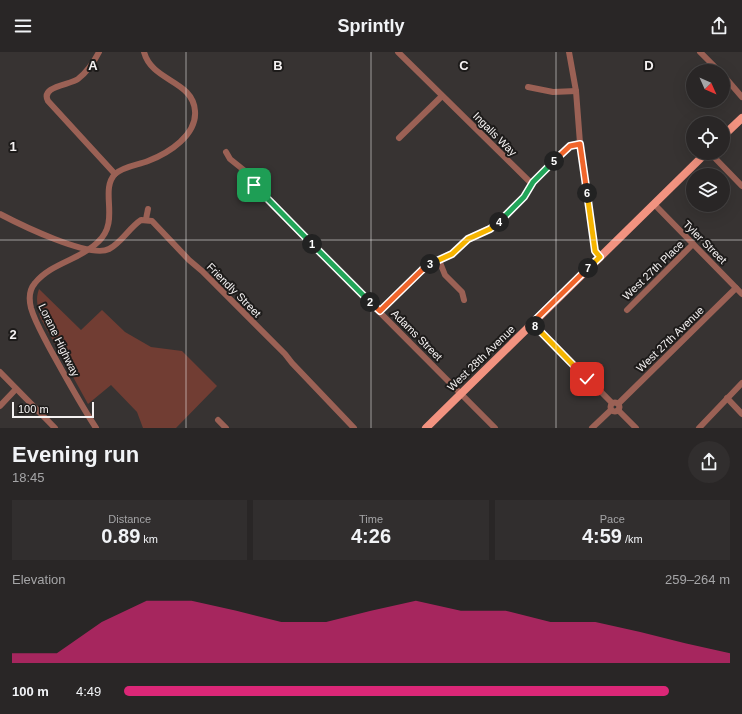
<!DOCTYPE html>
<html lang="en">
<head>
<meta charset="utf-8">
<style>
  :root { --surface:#292626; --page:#312e2e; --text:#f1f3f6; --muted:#a5a5a7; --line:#454343; --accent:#db2777 }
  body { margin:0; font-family:Helvetica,sans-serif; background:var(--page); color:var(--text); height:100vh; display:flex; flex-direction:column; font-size:15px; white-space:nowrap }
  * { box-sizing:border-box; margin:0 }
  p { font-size:13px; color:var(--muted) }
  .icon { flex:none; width:22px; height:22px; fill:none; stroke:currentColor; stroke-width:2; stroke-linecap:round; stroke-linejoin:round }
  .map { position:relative; height:376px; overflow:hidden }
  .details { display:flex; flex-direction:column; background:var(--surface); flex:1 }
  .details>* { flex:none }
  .needle { width:26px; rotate:135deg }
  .buttons { position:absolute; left:686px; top:12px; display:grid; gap:8px }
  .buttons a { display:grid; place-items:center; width:44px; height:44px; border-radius:50%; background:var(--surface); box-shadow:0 4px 16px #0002,0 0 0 1px var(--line); font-size:20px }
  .scale { position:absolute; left:12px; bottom:10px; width:82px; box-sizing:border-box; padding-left:4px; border:2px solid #f5f2f2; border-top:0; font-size:11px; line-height:14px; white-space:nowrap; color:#f5f2f2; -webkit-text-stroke:3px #1d1b1a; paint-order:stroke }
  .pin { position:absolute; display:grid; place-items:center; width:34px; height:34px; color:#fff; margin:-17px; border-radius:8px; box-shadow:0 2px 6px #0006 }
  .km { position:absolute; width:20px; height:20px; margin:-10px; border-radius:50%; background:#222; color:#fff; font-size:11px; line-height:20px; text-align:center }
  .round { display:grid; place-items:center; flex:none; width:42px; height:42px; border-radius:21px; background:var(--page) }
  .headline { display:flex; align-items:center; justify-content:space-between; height:68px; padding:0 12px }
  h1 { font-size:22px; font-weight:700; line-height:30px }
  .metrics { display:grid; grid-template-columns:repeat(3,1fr); gap:6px; height:68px; padding:4px 12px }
  .metrics div { display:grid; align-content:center; border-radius:0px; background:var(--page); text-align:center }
  .metrics b { font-size:20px; font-weight:700 }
  .metrics small { font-size:11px; font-weight:400 }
  .metrics p { font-size:11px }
  .chart { height:112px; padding:8px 12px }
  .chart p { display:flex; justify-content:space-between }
  .chart svg { width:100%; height:72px; margin-top:4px; fill:var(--accent); opacity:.7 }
  ul { padding:0 12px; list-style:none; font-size:13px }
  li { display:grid; grid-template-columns:64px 48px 1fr; align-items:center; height:30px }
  li i { height:10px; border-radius:5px; background:var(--accent) }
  header { display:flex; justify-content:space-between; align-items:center; height:52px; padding:0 12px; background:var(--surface); font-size:18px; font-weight:700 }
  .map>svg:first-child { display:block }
  .green { fill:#713d33 }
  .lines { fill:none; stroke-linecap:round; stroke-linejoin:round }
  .minor { stroke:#9b6155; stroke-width:6 }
  .major { stroke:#f29380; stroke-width:8 }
  .split-1-casing { stroke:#fff; stroke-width:8 }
  .split-2-casing { stroke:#fff; stroke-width:8 }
  .split-3-casing { stroke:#fff; stroke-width:8 }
  .split-4-casing { stroke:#fff; stroke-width:8 }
  .split-5-casing { stroke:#fff; stroke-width:8 }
  .split-6-casing { stroke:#fff; stroke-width:8 }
  .split-7-casing { stroke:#fff; stroke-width:8 }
  .split-8-casing { stroke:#fff; stroke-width:8 }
  .split-9-casing { stroke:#fff; stroke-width:8 }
  .split-1 { stroke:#22a559; stroke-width:5 }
  .split-2 { stroke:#22a559; stroke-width:5 }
  .split-3 { stroke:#f0652b; stroke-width:5 }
  .split-4 { stroke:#f5b400; stroke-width:5 }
  .split-5 { stroke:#22a559; stroke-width:5 }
  .split-6 { stroke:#f0652b; stroke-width:5 }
  .split-7 { stroke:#f5b400; stroke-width:5 }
  .split-8 { stroke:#f0652b; stroke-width:5 }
  .split-9 { stroke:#f5b400; stroke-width:5 }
  .grid { fill:none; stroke:#f5f2f2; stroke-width:1; stroke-opacity:0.55 }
  .labels { text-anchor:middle; stroke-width:4; stroke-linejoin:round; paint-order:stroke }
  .street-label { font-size:11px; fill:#f5f2f2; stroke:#1d1b1a }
  .grid-label { font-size:13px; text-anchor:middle; font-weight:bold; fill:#f5f2f2; stroke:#1d1b1a; stroke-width:4; stroke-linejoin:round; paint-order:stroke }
</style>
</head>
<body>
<header><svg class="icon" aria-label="menu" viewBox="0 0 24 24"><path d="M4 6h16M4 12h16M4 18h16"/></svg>Sprintly<svg class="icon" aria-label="share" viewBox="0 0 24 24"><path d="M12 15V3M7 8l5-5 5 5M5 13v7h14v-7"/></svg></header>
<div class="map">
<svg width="742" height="376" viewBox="0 0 742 376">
  <rect width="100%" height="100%" fill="#373332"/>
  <path class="green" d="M 39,237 L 81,278 L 102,258 L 125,280 L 151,295 L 182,299 L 217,334 L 176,376 L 143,376 L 137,360 L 111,333 L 88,352 L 40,265 C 38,255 35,247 39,237 Z"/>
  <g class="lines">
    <g class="minor">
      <path d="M 99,0 C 94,10 87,20 78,27 C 70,33 40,34 48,49 L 115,122"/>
      <polyline points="398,0 532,132"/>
      <polyline points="569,0 576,39 580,91 595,199 600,205"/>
      <polyline points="700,0 719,19"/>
      <polyline points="723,23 742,45"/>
      <polyline points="528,35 553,40 576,39"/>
      <polyline points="399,86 442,44"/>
      <polyline points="226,100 230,107 245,119 255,135 495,376"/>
      <polyline points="710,101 742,134"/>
      <polyline points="654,152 742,242"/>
      <path d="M 0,162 C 19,172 90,207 109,197 C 121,191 129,176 141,168 L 152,169 L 189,208 L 202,219 L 285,302 L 292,311 L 354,376"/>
      <polyline points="146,167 148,157"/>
      <polyline points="439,208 445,223 462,240 464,248"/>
      <polyline points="627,258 693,192"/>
      <polyline points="380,259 425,215 452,202 468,187 494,174 524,145 535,128 567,97 572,93 580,91"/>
      <polyline points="533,271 612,351"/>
      <polyline points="0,320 55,376"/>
      <polyline points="727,346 742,362"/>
      <circle cx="615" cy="355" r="4.5"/>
      <polyline points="618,352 736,236"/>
      <polyline points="0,354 16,337"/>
      <polyline points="618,358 636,376"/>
      <polyline points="218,368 226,376"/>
      <path d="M 96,376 C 79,350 64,322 49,295 C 43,283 35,270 31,256 C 29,248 29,238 35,231 C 51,211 80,208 98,190 C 121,169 99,139 115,122 C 124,114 138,113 148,109 C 169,101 197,83 195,59 C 193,28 152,30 144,0"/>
      <polyline points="592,376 611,358"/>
      <polyline points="699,376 742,331"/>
    </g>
    <g class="major">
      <polyline points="723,84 742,66"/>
      <polyline points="426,376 706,101"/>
    </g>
  </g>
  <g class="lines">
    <g class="split-1-casing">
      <polyline id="split-1" points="254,133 312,192"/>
    </g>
    <g class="split-2-casing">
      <polyline id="split-2" points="312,192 370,250"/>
    </g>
    <g class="split-3-casing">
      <polyline id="split-3" points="370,250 380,259 422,218 430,212"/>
    </g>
    <g class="split-4-casing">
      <polyline id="split-4" points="430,212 452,202 468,187 490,177 499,170"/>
    </g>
    <g class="split-5-casing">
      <polyline id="split-5" points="499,170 524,145 533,130 554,109"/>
    </g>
    <g class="split-6-casing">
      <polyline id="split-6" points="554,109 570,94 580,92 587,141"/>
    </g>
    <g class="split-7-casing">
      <polyline id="split-7" points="587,141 595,199 600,205 588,216"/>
    </g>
    <g class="split-8-casing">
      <polyline id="split-8" points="535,274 532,271 588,216"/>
    </g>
    <g class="split-9-casing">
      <polyline id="split-9" points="535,274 587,327"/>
    </g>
    <use href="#split-1" class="split-1"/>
    <use href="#split-2" class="split-2"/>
    <use href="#split-3" class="split-3"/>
    <use href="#split-4" class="split-4"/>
    <use href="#split-5" class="split-5"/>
    <use href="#split-6" class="split-6"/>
    <use href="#split-7" class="split-7"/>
    <use href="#split-8" class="split-8"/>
    <use href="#split-9" class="split-9"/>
  </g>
  <path class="grid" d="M 186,0 L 186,376M 371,0 L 371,376M 556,0 L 556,376M 0,188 L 742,188"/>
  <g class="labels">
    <g class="street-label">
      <text transform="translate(495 82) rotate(45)" y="4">Ingalls Way</text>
      <text transform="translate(705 190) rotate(45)" y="4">Tyler Street</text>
      <text transform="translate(653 218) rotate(-44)" y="4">West 27th Place</text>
      <text transform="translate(234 238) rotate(45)" y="4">Friendly Street</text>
      <text transform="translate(417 283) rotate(45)" y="4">Adams Street</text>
      <text transform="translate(670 287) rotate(-44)" y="4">West 27th Avenue</text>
      <text transform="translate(59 288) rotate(64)" y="4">Lorane Highway</text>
      <text transform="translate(481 306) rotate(-44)" y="4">West 28th Avenue</text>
    </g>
  </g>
  <g class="grid-label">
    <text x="93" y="18">A</text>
    <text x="278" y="18">B</text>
    <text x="464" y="18">C</text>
    <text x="649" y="18">D</text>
    <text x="13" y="99">1</text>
    <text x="13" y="287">2</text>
  </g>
</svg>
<div class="buttons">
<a><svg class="needle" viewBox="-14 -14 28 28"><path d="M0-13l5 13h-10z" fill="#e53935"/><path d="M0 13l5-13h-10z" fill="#a5a5a7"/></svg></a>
<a><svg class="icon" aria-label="locate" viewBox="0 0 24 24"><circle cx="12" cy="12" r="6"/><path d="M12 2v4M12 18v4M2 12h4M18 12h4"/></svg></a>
<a><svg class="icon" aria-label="layers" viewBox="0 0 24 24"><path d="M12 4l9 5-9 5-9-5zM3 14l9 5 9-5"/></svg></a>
</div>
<div class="scale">100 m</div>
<div class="pin" style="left:254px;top:133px;background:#1e9e55"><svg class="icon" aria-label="arrive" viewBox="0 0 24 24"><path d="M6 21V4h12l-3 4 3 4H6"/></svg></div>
<div class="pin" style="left:587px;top:327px;background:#d93025"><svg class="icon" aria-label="check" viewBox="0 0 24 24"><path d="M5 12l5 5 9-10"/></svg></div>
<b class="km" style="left:312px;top:192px">1</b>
<b class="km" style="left:370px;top:250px">2</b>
<b class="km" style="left:430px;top:212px">3</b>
<b class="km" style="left:499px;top:170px">4</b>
<b class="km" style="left:554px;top:109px">5</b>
<b class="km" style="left:587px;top:141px">6</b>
<b class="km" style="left:588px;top:216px">7</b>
<b class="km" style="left:535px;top:274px">8</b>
</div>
<section class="details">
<div class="headline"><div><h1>Evening run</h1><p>18:45</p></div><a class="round"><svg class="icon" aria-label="share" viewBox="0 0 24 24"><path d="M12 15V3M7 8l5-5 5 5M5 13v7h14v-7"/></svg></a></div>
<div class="metrics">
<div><p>Distance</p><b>0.89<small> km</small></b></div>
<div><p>Time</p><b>4:26</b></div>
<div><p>Pace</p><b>4:59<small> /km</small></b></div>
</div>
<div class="chart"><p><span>Elevation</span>259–264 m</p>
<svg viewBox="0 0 160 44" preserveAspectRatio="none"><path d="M0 44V38L10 38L20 19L30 6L40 6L50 12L60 19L70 19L80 12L90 6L100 12L110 12L120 19L130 19L140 25L150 32L160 38V44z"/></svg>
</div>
<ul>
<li><b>100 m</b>4:49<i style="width:90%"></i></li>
</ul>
</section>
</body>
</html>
